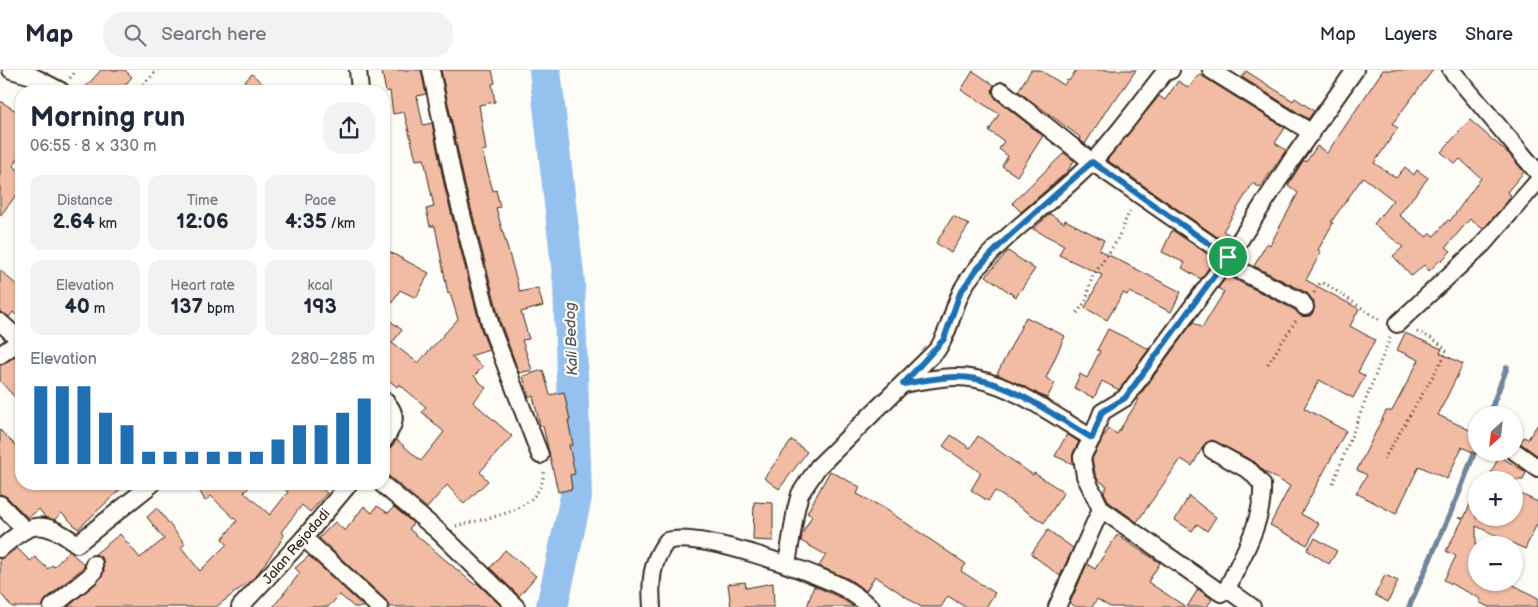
<!DOCTYPE html>
<html lang="en">
<head>
<meta charset="utf-8">
<style>
  :root { --surface:#fff; --page:#f2f2f3; --text:#1f2937; --muted:#747a83; --line:#e0e1e3; --accent:#1f6fb2 }
  body { margin:0; font-family:"Balsamiq Sans",sans-serif; background:var(--page); color:var(--text); height:100vh; display:flex; flex-direction:column; font-size:19px; white-space:nowrap }
  * { box-sizing:border-box; margin:0 }
  p { font-size:16px; color:var(--muted) }
  .icon { flex:none; width:28px; height:28px; fill:none; stroke:currentColor; stroke-width:2; stroke-linecap:round; stroke-linejoin:round }
  .map { position:relative; flex:1; overflow:hidden }
  .details { position:absolute; left:15px; top:15px; width:375px; height:405px; display:flex; flex-direction:column; background:var(--surface); border-radius:20px; box-shadow:0 1px 4px #0004 }
  .details>* { flex:none }
  .needle { width:32px; rotate:207deg }
  .controls { position:absolute; left:1468px; top:336px; display:grid; gap:10px }
  .controls a { display:grid; place-items:center; width:55px; height:55px; border-radius:50%; background:var(--surface); box-shadow:0 1px 4px #0004; font-size:25px }
  .pin { position:absolute; display:grid; place-items:center; width:42px; height:42px; color:#fff; margin:-21px; border:2px solid #fff; border-radius:50%; box-shadow:0 1px 5px #0007 }
  .round { display:grid; place-items:center; flex:none; width:52px; height:52px; border-radius:20px; background:var(--page) }
  .summary { display:flex; align-items:center; justify-content:space-between; height:85px; padding:0 15px }
  h1 { font-size:28px; font-weight:700; line-height:38px }
  .metrics { display:grid; grid-template-columns:repeat(3,1fr); gap:8px; height:85px; padding:5px 15px }
  .metrics div { display:grid; align-content:center; border-radius:12px; background:var(--page); text-align:center }
  .metrics b { font-size:21px; font-weight:700 }
  .metrics small { font-size:14px; font-weight:400 }
  .metrics p { font-size:14px }
  .chart { height:140px; padding:10px 15px }
  .chart p { display:flex; justify-content:space-between }
  .chart svg { width:100%; height:90px; margin-top:5px; stroke:var(--accent); stroke-width:6 }
  header { display:flex; align-items:center; gap:30px; box-sizing:border-box; height:70px; padding:0 25px; background:var(--surface); border-bottom:1px solid var(--line) }
  header strong { font-size:24px }
  nav { display:flex; gap:28px; margin-inline-start:auto; font-size:18px }
  .search { width:350px; height:45px; background:var(--page); display:flex; align-items:center; gap:12px; box-sizing:border-box; padding:0 18px; border-radius:20px; color:var(--muted); font-size:19px }
  .map>svg:first-child { display:block }
  .lines { fill:none; stroke-linecap:round; stroke-linejoin:round }
  .stream { stroke:#71859b; stroke-width:5.5 }
  .river { stroke:#95c1ee; stroke-width:32 }
  .building { fill:#f1bba4; stroke:#3b2a1e }
  .minor-casing { stroke:#3b2a1e; stroke-width:20 }
  .path { stroke:#3b2a1e; stroke-width:3; stroke-dasharray:1 4; stroke-linecap:butt }
  .minor { stroke:#fdfcf7; stroke-width:16 }
  .route-casing { stroke:#fff; stroke-width:10 }
  .route { stroke:#1f6fb2; stroke-width:6 }
  .labels { text-anchor:middle; stroke-width:4.5; stroke-linejoin:round; paint-order:stroke }
  .street-label { font-size:14px; fill:#3b2a1e; stroke:#fdfcf7 }
  .water-label { font-size:15px; font-style:italic; fill:#56575c; stroke:#fdfcf7 }
</style>
</head>
<body>
<header>
<strong>Map</strong>
<div class="search"><svg class="icon" aria-label="search" viewBox="0 0 24 24"><circle cx="10" cy="10" r="6"/><path d="M15 15l6 6"/></svg>Search here</div>
<nav><a>Map</a><a>Layers</a><a>Share</a></nav>
</header>
<div class="map">
<svg width="1538" height="537" viewBox="0 0 1538 537">
  <rect width="100%" height="100%" fill="#fdfcf7"/>
  <filter id="ink" filterUnits="userSpaceOnUse"><feTurbulence type="fractalNoise" baseFrequency=".02" numOctaves="2"/><feDisplacementMap in="SourceGraphic" scale="10" xChannelSelector="R" yChannelSelector="G"/><feConvolveMatrix kernelMatrix="1 2 1 2 8 2 1 2 1" color-interpolation-filters="sRGB"/></filter>
  <g filter="url(#ink)">
    <g class="lines">
      <g class="stream">
        <polyline points="1489,345 1507,297"/>
        <polyline points="1409,537 1459,423 1476,378"/>
      </g>
      <polyline class="river" points="545,0 569,213 576,427 552,537"/>
    </g>
    <g class="building">
      <polygon points="101,0 125,0 132,7 120,21 82,21"/>
      <polygon points="387,0 421,0 426,24 417,26 423,55 432,53 445,119 481,259 489,280 470,286 483,297 474,306 486,318 473,332 512,366 480,402 488,411 464,434 447,415 427,438 384,402 384,385 397,370 421,391 444,362 422,342 426,337 399,314 397,317 384,306 384,246 402,260 392,273 418,293 458,249 450,223 448,224 435,156 430,156 426,139 434,137 424,89 416,90 404,42 393,44 390,21 386,22 382,2"/>
      <polygon points="441,0 492,0 495,13 492,14 495,32 479,35 486,80 482,81 493,121 496,120 500,137 496,138 520,222 538,218 543,236 521,242 529,269 522,270 532,300 519,303 501,254 465,115"/>
      <polygon points="1031,0 1040,0 1064,15 1067,10 1069,11 1076,0 1136,0 1115,31 1113,30 1085,74 1079,69 1080,67 1018,21"/>
      <polygon points="1383,0 1433,0 1392,54 1398,58 1374,93 1396,108 1405,97 1414,105 1417,100 1428,108 1399,145 1427,167 1430,163 1434,166 1448,150 1450,151 1481,108 1460,89 1455,94 1441,82 1470,50 1509,84 1524,102 1507,122 1511,125 1507,132 1483,159 1470,149 1446,177 1451,181 1440,192 1439,191 1429,201 1424,195 1412,206 1393,186 1403,177 1374,154 1393,130 1363,107 1331,152 1333,153 1318,180 1321,182 1306,210 1359,239 1350,256 1375,270 1358,302 1365,306 1353,328 1319,310 1304,338 1346,361 1301,444 1319,454 1307,475 1270,455 1290,416 1265,402 1255,392 1212,370 1204,375 1192,396 1181,389 1137,452 1109,432 1104,422 1107,416 1098,410 1095,403 1092,389 1103,367 1109,359 1117,364 1139,329 1137,329 1193,252 1202,258 1224,222 1218,218 1229,204 1234,209 1295,240 1301,246 1310,246 1313,242 1314,232 1307,223 1254,196 1267,173 1270,175 1298,123 1288,115 1301,94 1304,90 1306,92 1317,76 1327,83"/>
      <polygon points="973,1 994,15 992,20 996,29 1043,66 1017,106 1002,96 1008,86 999,79 1004,71 989,61 999,44 961,20"/>
      <polygon points="1246,1 1293,31 1295,28 1314,41 1308,49 1242,7"/>
      <polygon points="252,4 270,21 236,21"/>
      <polygon points="1199,4 1285,58 1275,73 1286,80 1260,118 1253,113 1223,161 1231,166 1226,173 1107,90 1159,26 1165,30 1178,11 1189,18"/>
      <polygon points="0,31 21,44 21,84 13,96 21,102 21,119 0,146"/>
      <polygon points="1064,83 1074,91 1067,102 1021,142 1012,133"/>
      <polygon points="1050,144 1064,153 1065,150 1104,170 1099,180 1181,222 1171,242 1129,222 1127,225 1123,223 1107,250 1085,238 1102,205 1059,185 1064,175 1033,159"/>
      <polygon points="953,146 969,155 951,183 936,173"/>
      <polygon points="1172,160 1215,189 1201,209 1182,198 1185,193 1162,182"/>
      <polygon points="384,179 429,203 416,228 400,220 384,245"/>
      <polygon points="1008,181 1035,199 1016,227 986,206"/>
      <polygon points="0,200 21,219 21,250 13,242 9,247 0,242"/>
      <polygon points="1026,247 1065,266 1046,308 1055,313 1047,328 997,304"/>
      <polygon points="1108,259 1149,279 1119,320 1102,311 1094,328 1074,318 1080,304 1087,308 1100,281 1097,280"/>
      <polygon points="1405,263 1442,279 1440,283 1463,294 1438,345 1476,363 1476,384 1462,377 1447,409 1419,396 1396,444 1356,423 1367,405 1357,400 1386,341 1392,341 1419,290 1397,280"/>
      <polygon points="21,282 21,334 0,311 0,296"/>
      <polygon points="543,300 550,325 564,322 570,350 568,350 573,375 569,375 575,404 570,405 572,419 558,422 543,356 540,356 533,326 529,327 523,306"/>
      <polygon points="1538,354 1538,386 1520,373 1524,367 1528,369"/>
      <polygon points="0,360 21,381 21,414 126,414 78,459 62,443 54,450 45,447 39,439 28,448 7,427 0,424"/>
      <polygon points="1067,364 1079,372 1073,383 1073,394 1055,386"/>
      <polygon points="951,365 970,378 978,366 1033,405 1034,403 1064,422 1044,453 995,421 988,431 971,420 981,403 943,376"/>
      <polygon points="792,370 807,382 779,419 764,408"/>
      <polygon points="1499,386 1526,402 1523,410 1488,410"/>
      <polygon points="830,401 860,417 857,424 884,438 966,494 961,501 995,523 986,537 965,537 948,526 941,537 921,537 875,506 866,521 849,509 819,496 826,485 801,471 802,464 812,446 807,443"/>
      <polygon points="196,414 253,414 244,422 270,445 288,422 279,414 317,414 327,423 310,442 302,435 281,462 284,465 279,474 255,507 216,537 68,537 102,507 104,501 103,489 95,484 120,464 140,488 164,469 147,447 157,438 185,474 181,477 200,501 227,474 222,469 237,451 211,426 205,431"/>
      <polygon points="1476,421 1476,448 1514,448 1514,421 1538,432 1538,452 1525,479 1476,456 1476,512 1508,512 1538,528 1538,537 1488,537 1479,532 1481,529 1444,510 1456,486 1446,481 1463,449 1459,448 1464,448"/>
      <polygon points="1189,426 1216,447 1207,461 1197,454 1192,461 1175,450"/>
      <polygon points="754,432 773,433 773,471 753,470"/>
      <polygon points="364,436 372,443 377,436 388,443 394,437 413,453 409,459 475,515 477,513 502,537 389,537 386,530 319,468 335,452 345,461"/>
      <polygon points="1048,460 1073,478 1060,506 1031,484"/>
      <polygon points="1117,465 1160,493 1148,512 1186,537 1110,537 1097,529 1092,537 1076,537 1070,533 1087,494 1095,499"/>
      <polygon points="1315,468 1337,481 1329,494 1307,480"/>
      <polygon points="17,478 30,491 35,487 48,499 52,495 54,497 69,481 84,494 84,497 46,529 42,537 12,537 0,523 0,489"/>
      <polygon points="505,480 536,506 519,526 490,498"/>
      <polygon points="309,486 364,537 354,537 340,525 328,537 273,537 300,503 295,498"/>
      <polygon points="1385,505 1398,511 1388,532 1375,525"/>
      <polygon points="745,512 746,518 773,513 774,537 731,537 728,514"/>
      <polygon points="814,516 839,527 854,537 807,537"/>
      <polygon points="1198,519 1212,529 1207,537 1187,537"/>
    </g>
    <g class="lines">
      <g class="minor-casing">
        <g id="minor">
          <polyline points="11,0 32,6 61,21"/>
          <polyline points="358,0 360,21"/>
          <polyline points="431,0 455,117 491,257 540,385"/>
          <polyline points="1211,0 1312,63"/>
          <polyline points="1451,0 1538,103"/>
          <polyline points="1002,21 1092,92 1229,187 1239,200 1302,232 1305,237"/>
          <polyline points="0,252 21,271"/>
          <polyline points="1397,254 1483,174 1538,111"/>
          <polyline points="0,285 21,270"/>
          <path d="M 903,314 C 926,310 952,304 976,309 C 1017,317 1056,347 1092,368"/>
          <path d="M 384,330 C 399,344 395,355 384,370"/>
          <path d="M 1212,380 L 1250,401 L 1262,414 C 1264,451 1242,486 1227,519"/>
          <polyline points="1514,381 1538,398"/>
          <polyline points="382,414 438,461 516,537"/>
          <polyline points="0,434 25,460"/>
          <polyline points="304,468 379,537"/>
          <path d="M 0,479 C 31,452 41,448 77,474 L 152,414"/>
          <path d="M 787,494 L 796,439 L 800,424 L 818,397 L 937,280 C 952,259 953,231 968,210 C 1001,164 1053,133 1092,92 C 1118,65 1141,32 1164,3 L 1171,0"/>
          <polyline points="52,537 90,506 94,501 94,494"/>
          <polyline points="240,537 304,468 349,414"/>
          <path d="M 652,537 C 650,512 651,491 667,471 C 700,461 807,500 840,516 C 851,521 861,530 871,537"/>
          <polyline points="1057,537 1101,439"/>
          <polyline points="1252,537 1227,519 1221,523 1101,439 1085,406 1082,387 1092,368 1102,342 1125,328 1229,187 1293,88 1355,0"/>
        </g>
      </g>
      <g class="path">
        <polyline points="70,8 76,0"/>
        <polyline points="136,21 158,0"/>
        <polyline points="1314,223 1320,213 1326,214 1381,251"/>
        <polyline points="1077,243 1086,231 1092,207 1116,172 1131,138"/>
        <polyline points="1268,294 1297,249"/>
        <path d="M 1384,389 L 1447,282 C 1438,270 1428,266 1414,261"/>
        <polyline points="1333,413 1390,268"/>
        <path d="M 456,456 C 489,447 543,443 544,400"/>
      </g>
      <use href="#minor" class="minor"/>
    </g>
  </g>
  <g class="lines" filter="url(#ink)">
    <g class="route-casing">
      <path id="route" d="M 1092,92 L 1228,187 L 1125,328 L 1102,342 L 1092,368 C 1056,347 1017,317 976,309 C 952,304 926,310 903,314 L 944,269 L 960,223 L 977,199 L 1008,167 Z"/>
    </g>
    <use href="#route" class="route"/>
  </g>
  <g class="labels">
    <g class="street-label">
      <text transform="translate(296 476) rotate(-49)" y="5">Jalan Rejodadi</text>
    </g>
    <g class="water-label">
      <text transform="translate(571 269) rotate(-92)" y="5">Kali Bedog</text>
    </g>
  </g>
</svg>
<div class="controls">
<a><svg class="needle" viewBox="-14 -14 28 28"><path d="M0-13l5 13h-10z" fill="#e53935"/><path d="M0 13l5-13h-10z" fill="#747a83"/></svg></a>
<a>+</a>
<a>−</a>
</div>
<div class="pin" style="left:1228px;top:187px;background:#1e9e55"><svg class="icon" aria-label="arrive" viewBox="0 0 24 24"><path d="M6 21V4h12l-3 4 3 4H6"/></svg></div>
<section class="details">
<div class="summary"><div><h1>Morning run</h1><p>06:55 · 8 × 330 m</p></div><a class="round"><svg class="icon" aria-label="share" viewBox="0 0 24 24"><path d="M12 15V3M7 8l5-5 5 5M5 13v7h14v-7"/></svg></a></div>
<div class="metrics">
<div><p>Distance</p><b>2.64<small> km</small></b></div>
<div><p>Time</p><b>12:06</b></div>
<div><p>Pace</p><b>4:35<small> /km</small></b></div>
</div>
<div class="metrics">
<div><p>Elevation</p><b>40<small> m</small></b></div>
<div><p>Heart rate</p><b>137<small> bpm</small></b></div>
<div><p>kcal</p><b>193</b></div>
</div>
<div class="chart"><p><span>Elevation</span>280–285 m</p>
<svg viewBox="0 0 160 44" preserveAspectRatio="none"><path d="M5 44V6M15 44V6M25 44V6M35 44V19M45 44V25M55 44V38M65 44V38M75 44V38M85 44V38M95 44V38M105 44V38M115 44V32M125 44V25M135 44V25M145 44V19M155 44V12"/></svg>
</div>
</section>
</div>
</body>
</html>
